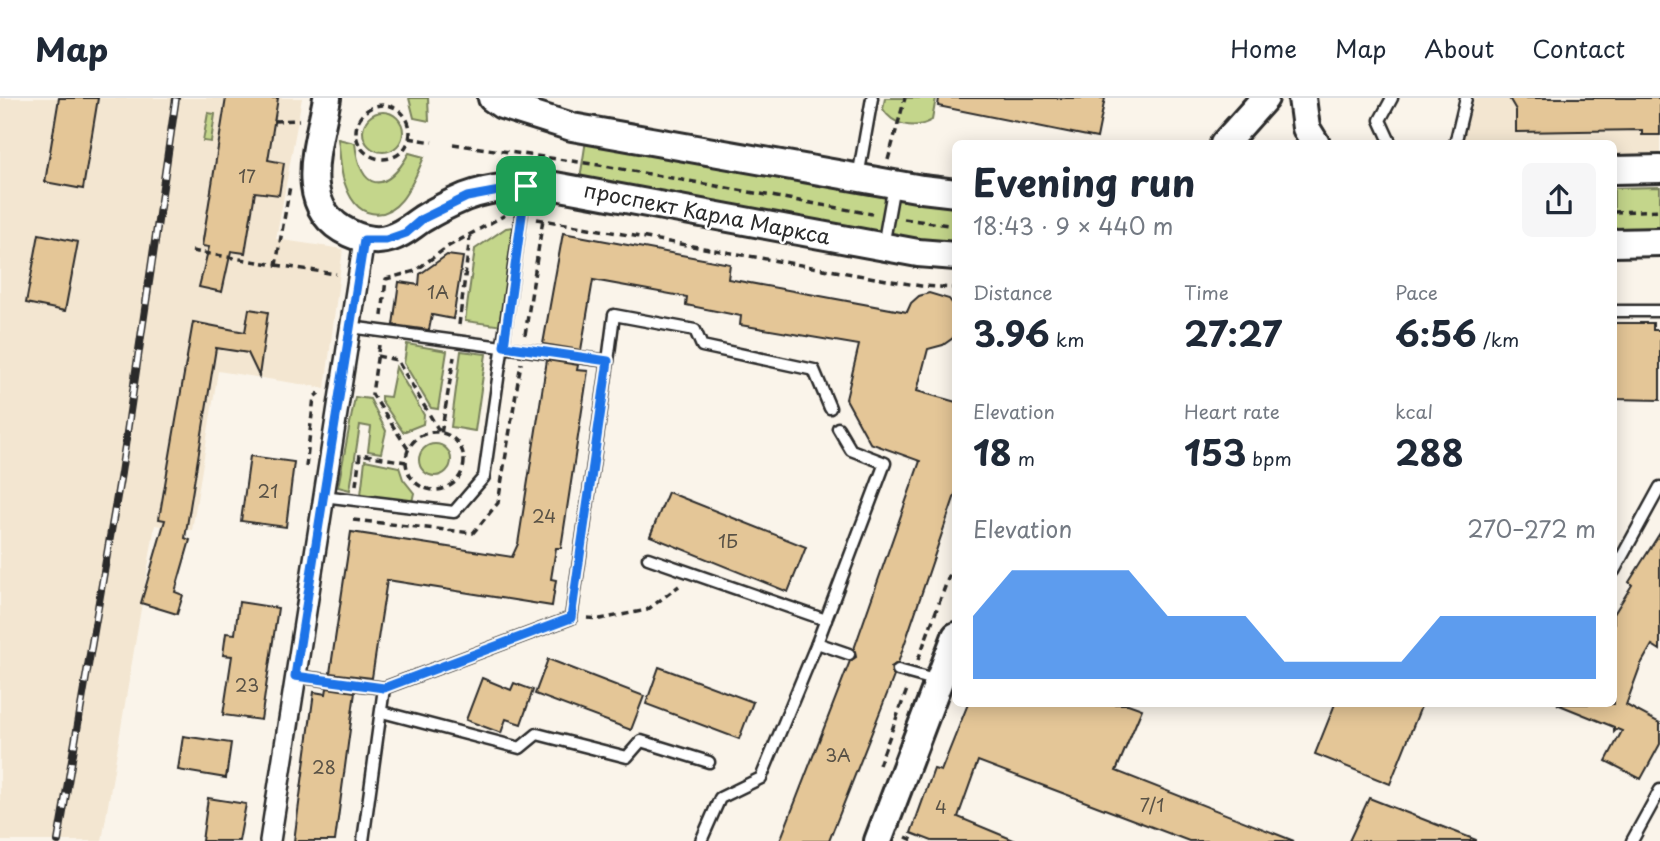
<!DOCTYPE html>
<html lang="en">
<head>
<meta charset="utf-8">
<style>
  :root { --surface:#fff; --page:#f6f6f7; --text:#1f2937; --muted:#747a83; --line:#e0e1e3; --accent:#1a73e8 }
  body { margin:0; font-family:"Playpen Sans",sans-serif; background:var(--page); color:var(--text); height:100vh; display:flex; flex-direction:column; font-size:26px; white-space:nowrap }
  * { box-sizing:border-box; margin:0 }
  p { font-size:23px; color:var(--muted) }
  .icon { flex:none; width:38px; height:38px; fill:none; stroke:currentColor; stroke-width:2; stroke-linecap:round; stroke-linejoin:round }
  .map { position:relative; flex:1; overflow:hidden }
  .side { position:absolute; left:952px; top:42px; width:665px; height:567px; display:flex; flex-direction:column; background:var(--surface); border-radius:10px; box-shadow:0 4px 18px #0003 }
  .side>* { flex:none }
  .pin { position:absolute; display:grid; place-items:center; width:60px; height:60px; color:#fff; margin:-30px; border-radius:14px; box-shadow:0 4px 10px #0006 }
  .round { display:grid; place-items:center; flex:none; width:74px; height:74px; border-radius:10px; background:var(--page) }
  .head { display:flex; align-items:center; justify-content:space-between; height:119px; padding:0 21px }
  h1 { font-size:38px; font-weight:700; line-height:52px }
  .metrics { display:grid; grid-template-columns:repeat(3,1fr); gap:10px; height:119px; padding:7px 21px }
  .metrics div { display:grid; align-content:center }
  .metrics b { font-size:35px; font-weight:700 }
  .metrics small { font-size:19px; font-weight:400 }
  .metrics p { font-size:19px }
  .chart { height:196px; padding:14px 21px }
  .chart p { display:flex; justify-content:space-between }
  .chart svg { width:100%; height:126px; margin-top:7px; fill:var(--accent); opacity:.7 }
  header { display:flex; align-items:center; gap:42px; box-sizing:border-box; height:98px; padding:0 35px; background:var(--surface); border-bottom:2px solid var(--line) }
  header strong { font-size:33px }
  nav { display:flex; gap:38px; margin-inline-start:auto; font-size:24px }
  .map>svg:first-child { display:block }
  .built { fill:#f3e6d1 }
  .green { fill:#c4d68b; stroke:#78805b; stroke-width:2 }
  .building { fill:#e4c697; stroke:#2b2b2b; stroke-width:2 }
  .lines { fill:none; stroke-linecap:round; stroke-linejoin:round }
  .service-casing { stroke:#2b2b2b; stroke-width:15 }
  .minor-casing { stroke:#2b2b2b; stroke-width:24 }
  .secondary-casing { stroke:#2b2b2b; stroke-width:32 }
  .path { stroke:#2b2b2b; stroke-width:3.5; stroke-dasharray:7 5; stroke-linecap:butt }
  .service { stroke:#fff; stroke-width:10 }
  .minor { stroke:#fff; stroke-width:19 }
  .secondary { stroke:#fff; stroke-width:26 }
  .rail-casing { stroke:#2b2b2b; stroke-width:8 }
  .rail { stroke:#fff; stroke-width:5; stroke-dasharray:16; stroke-linecap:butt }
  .route-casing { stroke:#fff; stroke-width:14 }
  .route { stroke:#1a73e8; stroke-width:9 }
  .labels { text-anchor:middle; stroke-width:5; stroke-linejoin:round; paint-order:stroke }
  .number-label { font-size:18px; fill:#595246 }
  .street-label { font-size:21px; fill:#2b2b2b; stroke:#fff }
</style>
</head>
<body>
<header>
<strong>Map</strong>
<nav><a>Home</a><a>Map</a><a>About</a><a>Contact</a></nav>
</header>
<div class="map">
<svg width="1660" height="743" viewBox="0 0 1660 743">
  <rect width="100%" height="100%" fill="#faf4ea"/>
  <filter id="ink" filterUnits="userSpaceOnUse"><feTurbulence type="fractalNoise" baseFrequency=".0143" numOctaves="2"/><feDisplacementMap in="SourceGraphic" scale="14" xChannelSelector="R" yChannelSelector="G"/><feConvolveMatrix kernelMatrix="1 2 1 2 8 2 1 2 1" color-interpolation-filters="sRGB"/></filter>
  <g filter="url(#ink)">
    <g class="built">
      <polygon points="0,0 302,0 276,141 343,151 325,290 218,273 192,432 155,427 102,743 0,743"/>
      <polygon points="1474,0 1660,0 1660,61 1614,62 1614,46 1462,46"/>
    </g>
    <g class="green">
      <polygon points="409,0 428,0 429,23 414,20"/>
      <path d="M 885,0 L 936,0 L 932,22 C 915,32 893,28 883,11 Z"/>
      <circle cx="383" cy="34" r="20"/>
      <polygon points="208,15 215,16 211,44 203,43"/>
      <path d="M 338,41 L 355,45 C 360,93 385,98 409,55 L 424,59 C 414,82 399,125 367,114 C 353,109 347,93 343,80 C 340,67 340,54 338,41 Z"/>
      <polygon points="586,42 924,104 955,108 955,147 915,144 580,81"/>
      <polygon points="1660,89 1660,134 1614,135 1614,90"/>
      <polygon points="514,129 503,228 465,223 475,151 506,130"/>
      <polygon points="407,246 447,253 438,311 431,310 404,265"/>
      <polygon points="461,253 486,256 475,333 451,329"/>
      <polygon points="396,269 424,317 423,326 403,334 381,302 381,298 390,299"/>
      <polygon points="355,299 370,301 386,333 381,355 368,353 371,329 360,327 350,392 338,389"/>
      <circle cx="435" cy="362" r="16"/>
      <polygon points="365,362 399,369 403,381 414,395 412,404 361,397"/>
    </g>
    <g class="building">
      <polygon points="59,0 98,0 83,91 45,84"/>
      <polygon points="226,0 278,0 268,62 284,65 279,97 255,94 245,155 231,153 222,194 199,189 209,149 202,148"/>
      <polygon points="939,0 1105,0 1097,40 938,8"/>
      <polygon points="1509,0 1660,0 1660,37 1642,37 1642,32 1516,34 1516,12"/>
      <polygon points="563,135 730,166 728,181 907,214 911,205 919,198 929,195 949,201 956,210 956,234 953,240 943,247 928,251 917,293 956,304 956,394 898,565 891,569 894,578 889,591 829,743 780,743 850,563 856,559 854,551 920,363 870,345 846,301 859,247 740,227 741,218 686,207 687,199 593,182 581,252 543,246"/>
      <polygon points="39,136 78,144 65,213 26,205"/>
      <polygon points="447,157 463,159 453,221 432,217 429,232 393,227 399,184 419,187 420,176"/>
      <polygon points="249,211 268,214 259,278 248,255 216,250 185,440 190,442 175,494 183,497 177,516 141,505 165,422 159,421 193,224 245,234"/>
      <polygon points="1614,225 1653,225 1653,232 1660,232 1660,302 1614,301"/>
      <polygon points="547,262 578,267 577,272 588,273 561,450 556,450 551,481 556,482 552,508 387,482 372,580 330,575 351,434 512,459 518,446"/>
      <polygon points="250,358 294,364 286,429 241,423"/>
      <polygon points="668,394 806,449 788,494 650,438"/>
      <polygon points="1660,435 1660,552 1652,547 1641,566 1626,607 1660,625 1660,646 1641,681 1606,663 1622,633 1617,631 1614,634 1614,629 1557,606 1614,606 1614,516 1632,487 1629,484"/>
      <polygon points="239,504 278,510 261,622 223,617 232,558 223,557 226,535 235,536"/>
      <polygon points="548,561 644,598 631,632 535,596"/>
      <polygon points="659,569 753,604 739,641 646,606"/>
      <polygon points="482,580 511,592 514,585 533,592 521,626 506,621 501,635 466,622"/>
      <polygon points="327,590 355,594 335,743 294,743 314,594 326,596"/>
      <polygon points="968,606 1128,606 1142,611 1116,673 1294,743 1189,743 978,663 958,719 1016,743 932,743 911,735 934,671 941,673"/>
      <polygon points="1335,606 1422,606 1390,686 1315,656"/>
      <polygon points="183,638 231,645 226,680 178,672"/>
      <polygon points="208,700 246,706 239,743 202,743"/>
      <polygon points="1369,700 1476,742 1476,743 1349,743"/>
    </g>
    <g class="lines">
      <g class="service-casing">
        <g id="service">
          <polyline points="1391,46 1380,22 1392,0"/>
          <polyline points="1455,46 1466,0"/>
          <polyline points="858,79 872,0"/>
          <polyline points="883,148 894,87"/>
          <polyline points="1614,213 1660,213"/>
          <polyline points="350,229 608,263 571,520 384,590"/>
          <polyline points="608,263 614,217 695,232 702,248 814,272 830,310"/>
          <polyline points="838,330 851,352 885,365 817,545 849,556"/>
          <polyline points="323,398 454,414 484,379 525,91"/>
          <polyline points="648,460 826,522"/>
          <polyline points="1614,473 1660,389"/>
          <polyline points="898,572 938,583"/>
          <polyline points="295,578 384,590 363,743"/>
          <polyline points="382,614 520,650 537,636 627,659 641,643 709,664"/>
          <polyline points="701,743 720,700 761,680 817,545"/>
          <polyline points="1632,743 1660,692"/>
        </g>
      </g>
      <g class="minor-casing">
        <polyline id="minor" points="270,743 364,142"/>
      </g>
      <g class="secondary-casing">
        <g id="secondary">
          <path d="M 327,0 C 319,46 294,109 349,135 C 362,141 376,145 390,140 C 405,135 410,129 422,121 C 435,113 451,105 465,99 C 494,88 525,87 555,88 L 918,155 L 956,158"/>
          <polyline points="492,0 502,7 572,29 922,91 956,95"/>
          <polyline points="1302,0 1306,30 1316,46"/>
          <polyline points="1224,46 1265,0"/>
          <polyline points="1614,72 1660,71"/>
          <polyline points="1614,145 1660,144"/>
          <polyline points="878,743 956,538"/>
        </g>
      </g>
      <g class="path">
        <circle cx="383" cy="34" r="27"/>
        <polyline points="274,23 299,22"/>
        <polyline points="409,40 433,44"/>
        <polyline points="453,46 599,67 872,116"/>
        <polyline points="888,62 905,0"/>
        <polyline points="1614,114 1660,112"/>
        <polyline points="537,121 921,188 956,190"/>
        <polyline points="904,121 956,128"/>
        <polyline points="192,153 276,167 290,88"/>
        <polyline points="276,167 336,176"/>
        <polyline points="382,218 386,181 415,173 447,149 505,117"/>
        <polyline points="459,227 470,138"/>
        <polyline points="525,237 543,121"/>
        <polyline points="379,247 372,296 408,351"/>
        <polyline points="377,258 397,262 441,336 454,259"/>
        <circle cx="435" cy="363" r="29"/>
        <polyline points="306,369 314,299 319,295"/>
        <polyline points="356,387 360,356 406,364"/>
        <polyline points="353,422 473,435 498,405 521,265"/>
        <polyline points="587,520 600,521 647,512 679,488"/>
        <polyline points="918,562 956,459"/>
        <polyline points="879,667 908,589"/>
        <polyline points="906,739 915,743"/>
      </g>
      <use href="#service" class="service"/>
      <use href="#minor" class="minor"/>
      <use href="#secondary" class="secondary"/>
      <g class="rail-casing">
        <polyline id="rail" points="58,743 121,375 176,0"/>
      </g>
      <use href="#rail" class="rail"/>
    </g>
  </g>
  <g class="lines" filter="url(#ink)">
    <g class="route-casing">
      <polygon id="route" points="526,88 504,248 608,263 571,520 384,590 295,578 364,142 386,142 406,135 422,121 467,99"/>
    </g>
    <use href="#route" class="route"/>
  </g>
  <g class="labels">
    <g class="number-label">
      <text x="247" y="85">17</text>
      <text x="438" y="201">1А</text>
      <text x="268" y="400">21</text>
      <text x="544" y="425">24</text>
      <text x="728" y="450">1Б</text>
      <text x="247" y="594">23</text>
      <text x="838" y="664">3А</text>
      <text x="324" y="676">28</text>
      <text x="1152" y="714">7/1</text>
      <text x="941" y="716">4</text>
    </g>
    <g class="street-label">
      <text transform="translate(707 116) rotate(11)" y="7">проспект Карла Маркса</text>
    </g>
  </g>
</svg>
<div class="pin" style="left:526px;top:88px;background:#1e9e55"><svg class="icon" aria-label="arrive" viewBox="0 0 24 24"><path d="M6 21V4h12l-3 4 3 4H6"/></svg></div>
<section class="side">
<div class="head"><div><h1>Evening run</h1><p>18:43 · 9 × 440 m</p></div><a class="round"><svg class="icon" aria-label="share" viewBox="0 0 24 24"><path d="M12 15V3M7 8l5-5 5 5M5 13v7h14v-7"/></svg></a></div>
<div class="metrics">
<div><p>Distance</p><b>3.96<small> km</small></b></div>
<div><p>Time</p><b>27:27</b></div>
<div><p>Pace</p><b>6:56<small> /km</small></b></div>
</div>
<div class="metrics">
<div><p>Elevation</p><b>18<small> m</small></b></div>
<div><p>Heart rate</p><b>153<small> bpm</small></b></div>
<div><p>kcal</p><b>288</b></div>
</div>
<div class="chart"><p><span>Elevation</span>270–272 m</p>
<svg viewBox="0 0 160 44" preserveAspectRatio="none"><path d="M0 44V22L10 6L20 6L30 6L40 6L50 22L60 22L70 22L80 38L90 38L100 38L110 38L120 22L130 22L140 22L150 22L160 22V44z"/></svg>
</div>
</section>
</div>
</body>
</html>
